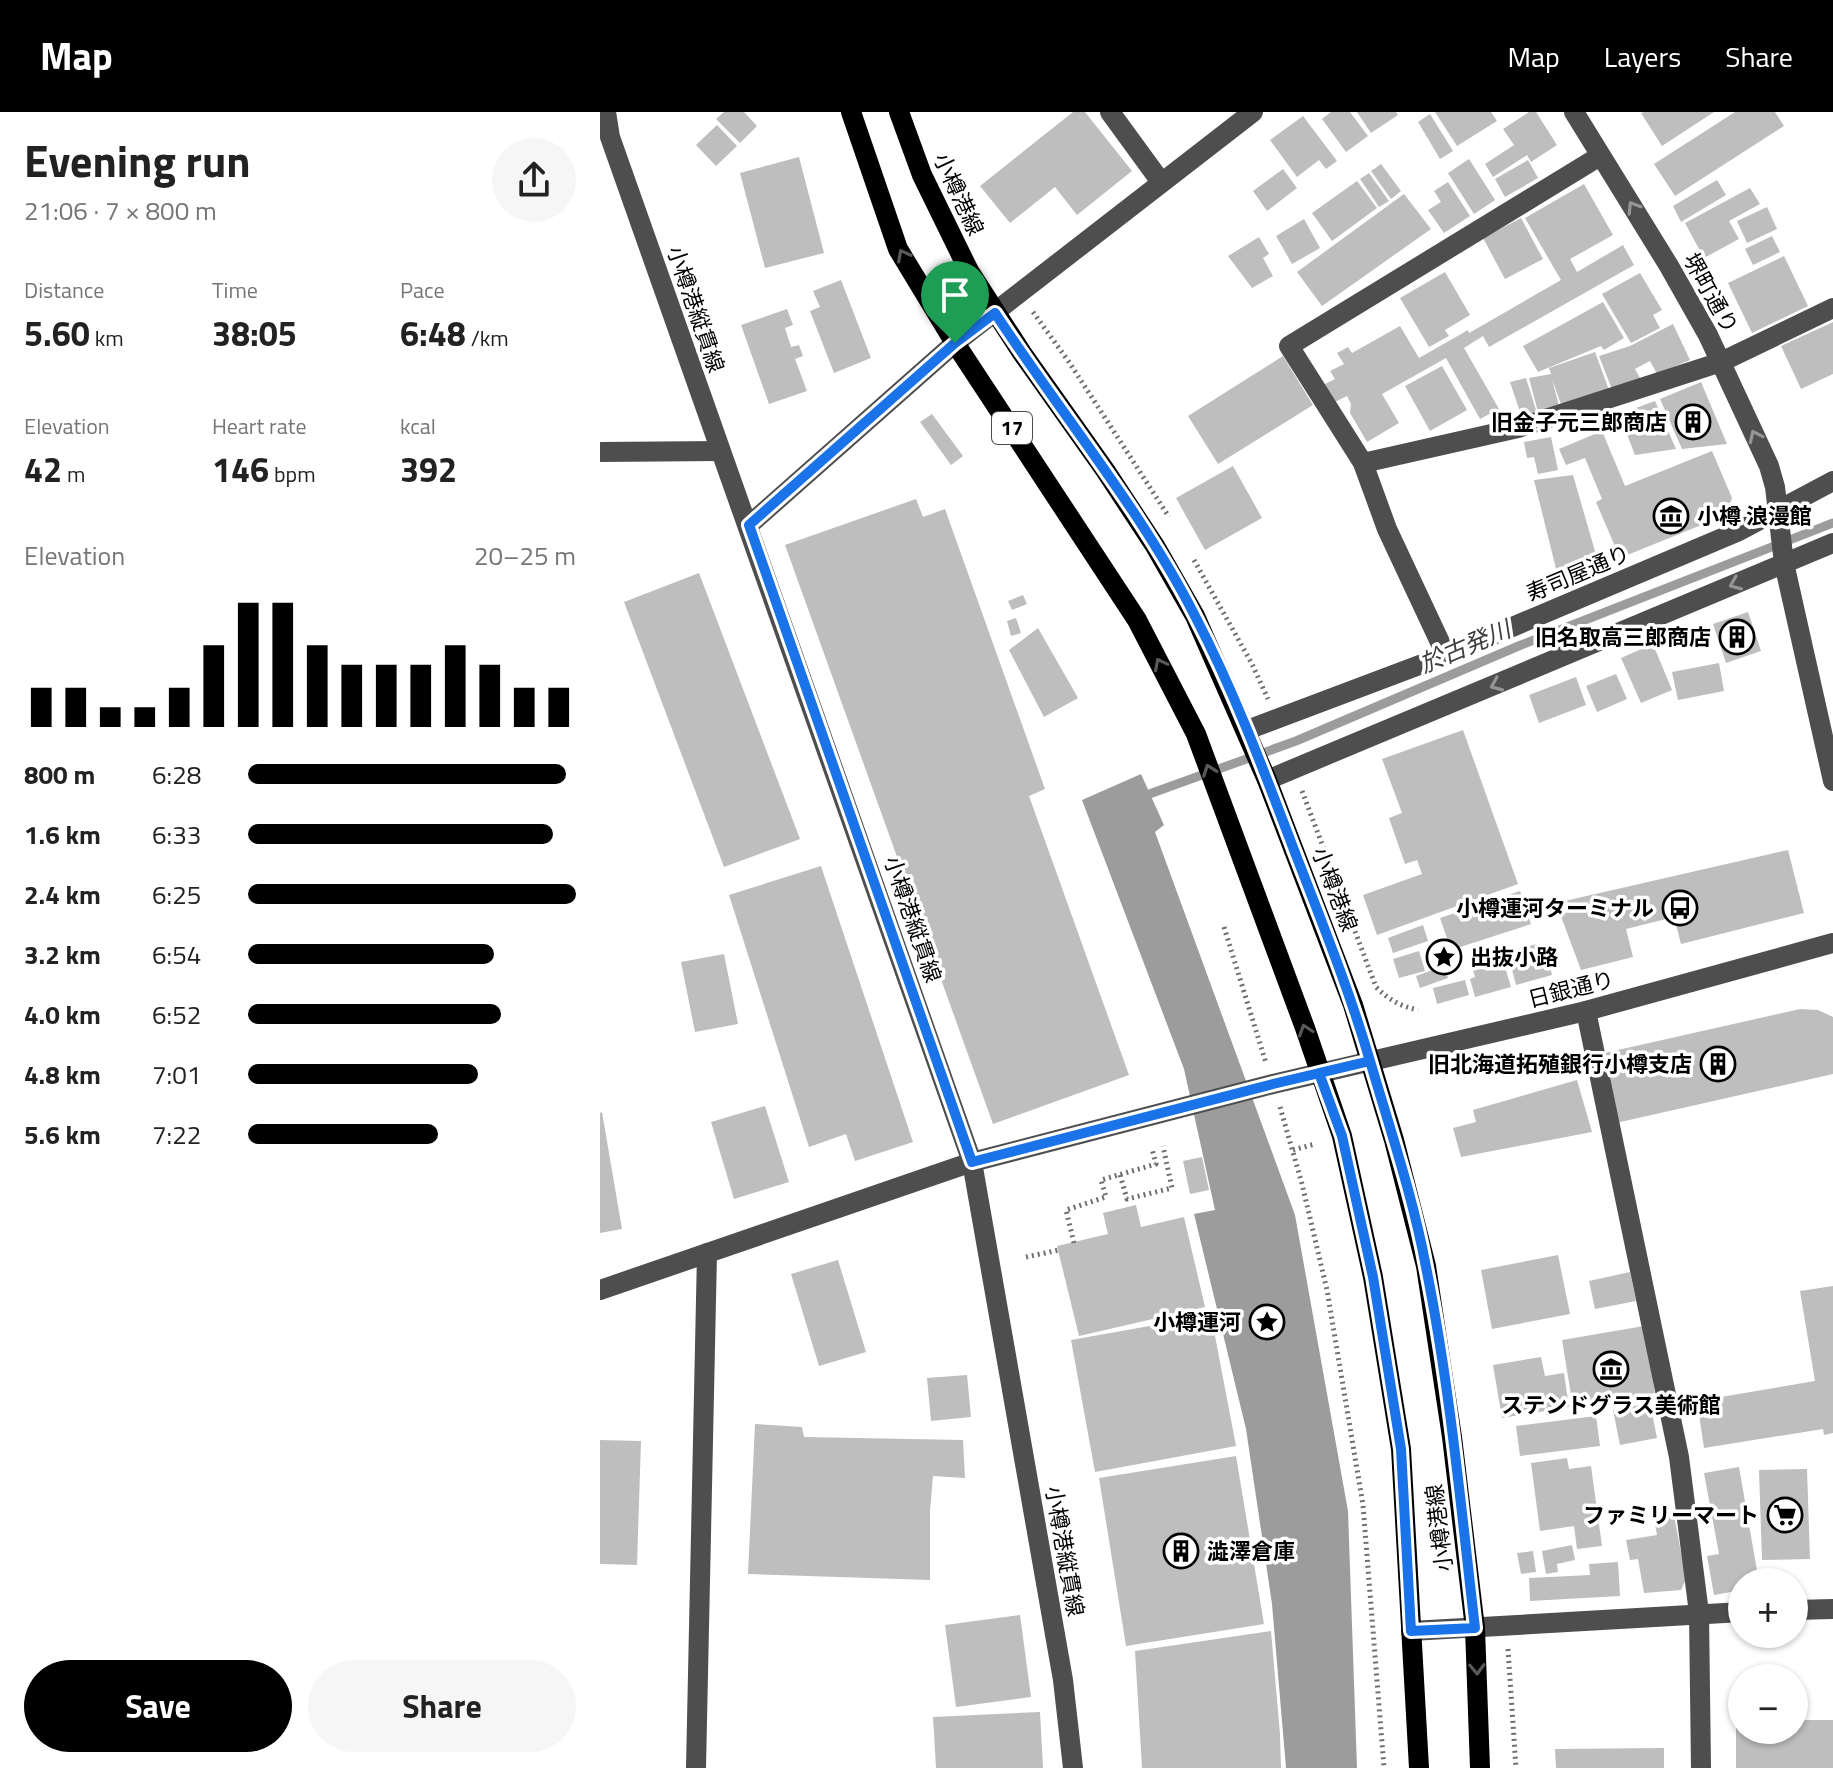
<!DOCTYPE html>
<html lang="en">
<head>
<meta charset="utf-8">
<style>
  :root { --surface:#fff; --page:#f6f6f6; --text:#222; --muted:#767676; --accent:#000 }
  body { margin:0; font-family:"Titillium Web","Noto Sans JP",sans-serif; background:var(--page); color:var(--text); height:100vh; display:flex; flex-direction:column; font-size:30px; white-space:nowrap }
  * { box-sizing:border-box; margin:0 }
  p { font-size:26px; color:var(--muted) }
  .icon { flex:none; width:44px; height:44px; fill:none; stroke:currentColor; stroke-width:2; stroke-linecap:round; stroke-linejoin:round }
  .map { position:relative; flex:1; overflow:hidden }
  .panel { display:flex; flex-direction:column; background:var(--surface); width:600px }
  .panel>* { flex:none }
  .buttons { position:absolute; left:1128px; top:1456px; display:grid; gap:16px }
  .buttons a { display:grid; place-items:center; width:80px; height:80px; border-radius:50%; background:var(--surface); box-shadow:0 2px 6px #0004; font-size:40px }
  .pin { position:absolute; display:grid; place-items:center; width:68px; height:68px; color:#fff; margin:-82px -34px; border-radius:50% 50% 50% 0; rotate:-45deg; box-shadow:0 0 8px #0007 }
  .pin .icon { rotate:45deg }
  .round { display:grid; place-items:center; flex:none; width:84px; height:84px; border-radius:42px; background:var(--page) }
  .overview { display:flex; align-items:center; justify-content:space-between; height:136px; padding:0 24px }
  h1 { font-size:44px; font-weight:700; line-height:60px }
  .figures { display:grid; grid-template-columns:repeat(3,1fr); gap:12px; height:136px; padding:8px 24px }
  .figures div { display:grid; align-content:center }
  .figures b { font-size:34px; font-weight:700 }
  .figures small { font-size:22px; font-weight:400 }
  .figures p { font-size:22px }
  .chart { height:224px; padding:16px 24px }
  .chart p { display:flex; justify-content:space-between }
  .chart svg { width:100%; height:144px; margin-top:8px; stroke:var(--accent); stroke-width:6 }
  .cta { display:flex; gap:16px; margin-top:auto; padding:16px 24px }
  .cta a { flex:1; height:92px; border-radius:48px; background:var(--accent); color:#fff; font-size:32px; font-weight:700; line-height:92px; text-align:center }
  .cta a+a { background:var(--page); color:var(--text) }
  ul { padding:0 24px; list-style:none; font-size:26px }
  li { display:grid; grid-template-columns:128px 96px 1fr; align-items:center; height:60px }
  li i { height:20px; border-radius:10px; background:var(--accent) }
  header { display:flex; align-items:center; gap:48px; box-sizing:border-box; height:112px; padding:0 40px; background:var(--accent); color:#fff }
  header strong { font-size:38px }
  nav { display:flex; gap:44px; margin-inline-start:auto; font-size:28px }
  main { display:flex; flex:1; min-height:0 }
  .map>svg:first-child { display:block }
  .water { fill:#9c9c9c }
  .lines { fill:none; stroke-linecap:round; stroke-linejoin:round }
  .stream { stroke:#9c9c9c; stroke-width:9 }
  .building { fill:#bebebe }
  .path { stroke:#707070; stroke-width:5; stroke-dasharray:2 4; stroke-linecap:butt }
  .minor { stroke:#4e4e4e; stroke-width:20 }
  .major { stroke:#000; stroke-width:20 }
  .oneway { stroke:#959595 }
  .oneway2 { stroke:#595959 }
  .route-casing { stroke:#fff; stroke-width:16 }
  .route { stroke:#1a73e8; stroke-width:10 }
  .labels { text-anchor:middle; stroke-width:7; stroke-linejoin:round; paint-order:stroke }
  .shield { fill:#fff; stroke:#4c4c4c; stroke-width:2 }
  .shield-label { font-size:20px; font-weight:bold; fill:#000 }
  .street-label { font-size:22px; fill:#000; stroke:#fff }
  .poi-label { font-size:22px; font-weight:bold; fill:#000; stroke:#fff; text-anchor:end }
  .water-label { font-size:24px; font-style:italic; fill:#3d3d3d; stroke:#fff }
</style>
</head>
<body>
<header>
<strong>Map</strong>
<nav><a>Map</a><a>Layers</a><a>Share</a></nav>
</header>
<main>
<section class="panel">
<div class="overview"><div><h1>Evening run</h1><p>21:06 · 7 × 800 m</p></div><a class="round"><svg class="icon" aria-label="share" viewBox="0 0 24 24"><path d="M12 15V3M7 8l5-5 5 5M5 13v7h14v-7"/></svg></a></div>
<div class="figures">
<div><p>Distance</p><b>5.60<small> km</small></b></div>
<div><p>Time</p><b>38:05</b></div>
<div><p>Pace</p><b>6:48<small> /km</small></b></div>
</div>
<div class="figures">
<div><p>Elevation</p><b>42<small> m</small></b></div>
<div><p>Heart rate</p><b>146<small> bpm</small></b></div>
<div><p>kcal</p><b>392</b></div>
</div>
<div class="chart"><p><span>Elevation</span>20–25 m</p>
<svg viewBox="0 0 160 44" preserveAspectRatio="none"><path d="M5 44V32M15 44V32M25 44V38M35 44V38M45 44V32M55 44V19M65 44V6M75 44V6M85 44V19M95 44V25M105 44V25M115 44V25M125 44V19M135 44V25M145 44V32M155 44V32"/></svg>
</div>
<ul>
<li><b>800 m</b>6:28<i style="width:97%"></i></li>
<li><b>1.6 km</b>6:33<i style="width:93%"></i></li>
<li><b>2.4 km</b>6:25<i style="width:100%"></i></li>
<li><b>3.2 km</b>6:54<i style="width:75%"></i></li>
<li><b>4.0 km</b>6:52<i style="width:77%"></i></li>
<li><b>4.8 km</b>7:01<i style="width:70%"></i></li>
<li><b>5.6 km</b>7:22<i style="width:58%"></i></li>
</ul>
<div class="cta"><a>Save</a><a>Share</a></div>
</section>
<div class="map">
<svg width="1233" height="1656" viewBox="0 0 1233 1656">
  <rect width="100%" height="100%" fill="#fff"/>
  <polygon class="water" points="541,662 564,713 555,720 695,1103 748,1399 757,1656 686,1656 672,1492 646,1317 594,1102 615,1098 584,957 482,688"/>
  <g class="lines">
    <polyline class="stream" points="541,685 696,629 921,533 1233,411"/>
  </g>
  <g class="building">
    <polygon points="124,0 144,0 157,14 140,31 116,7"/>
    <polygon points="473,0 485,0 532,59 477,103 455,75 410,111 380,74"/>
    <polygon points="731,0 750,0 768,24 746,40 722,7"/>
    <polygon points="757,0 796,0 798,3 771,21"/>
    <polygon points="835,0 891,0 897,9 857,34"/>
    <polygon points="929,0 936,0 957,33 931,50 927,43 893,65 885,52 914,33 903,17"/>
    <polygon points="1044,0 1114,0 1062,34 1041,1"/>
    <polygon points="1135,0 1175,0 1184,14 1075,84 1054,52"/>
    <polygon points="830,2 853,39 840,47 818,10"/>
    <polygon points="703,4 737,49 726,57 719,48 697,65 670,28"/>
    <polygon points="117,13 137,34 116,54 96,33"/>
    <polygon points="199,45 224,141 165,156 140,61"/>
    <polygon points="869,47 895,88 874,102 848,61"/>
    <polygon points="928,48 938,66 905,85 895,67"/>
    <polygon points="781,52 801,79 791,87 771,59"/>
    <polygon points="683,57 697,76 667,99 653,79"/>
    <polygon points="769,61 789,89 779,95 760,67"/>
    <polygon points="1117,68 1126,83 1081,110 1073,94"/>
    <polygon points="757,69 777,96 732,129 712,101"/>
    <polygon points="848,70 870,104 844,121 828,98 841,90 834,79"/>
    <polygon points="984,72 1013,123 970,147 977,160 1023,133 1034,153 889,235 883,224 864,236 899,297 880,307 846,246 782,282 799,311 767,330 750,301 751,292 747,284 733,291 723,273 735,267 730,259 744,252 737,241 748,235 752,241 800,214 819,246 868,218 869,221 961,168 925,106"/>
    <polygon points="1150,76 1160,92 1129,109 1139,127 1104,146 1085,111"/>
    <polygon points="804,82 831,117 722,194 697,160"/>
    <polygon points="1167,95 1177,117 1147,131 1137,109"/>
    <polygon points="921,106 943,147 905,167 883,126"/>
    <polygon points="704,107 720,136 692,152 676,124"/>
    <polygon points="1172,124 1180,140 1153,153 1145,137"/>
    <polygon points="659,125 669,142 663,146 673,164 652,176 628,144"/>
    <polygon points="1184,144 1208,194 1152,221 1128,171"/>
    <polygon points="845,160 870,203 845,218 849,224 829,235 800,186"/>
    <polygon points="1040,161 1062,198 1053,203 1060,216 1031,231 1002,182"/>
    <polygon points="241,168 271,246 234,261 210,199 220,195 213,179"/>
    <polygon points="1003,190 1024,226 1004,238 1001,234 938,260 923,234"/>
    <polygon points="187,197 193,213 185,216 191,235 199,233 203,244 195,247 207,279 169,292 141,213"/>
    <polygon points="1233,210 1233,262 1201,277 1181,234"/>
    <polygon points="1073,212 1090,248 1057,262 1050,249 1035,257 1041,268 1013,280 999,244 1030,234"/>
    <polygon points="995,240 1009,278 962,295 952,267 959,294 938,300 929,266 951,262 949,256"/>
    <polygon points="683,244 713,293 618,352 588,304"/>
    <polygon points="842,254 867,298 830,319 805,274"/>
    <polygon points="926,266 937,301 922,306 910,270"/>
    <polygon points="1101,270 1127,332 1082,337 1060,287"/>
    <polygon points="1055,289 1076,337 1035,343 1019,302"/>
    <polygon points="332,302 363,344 351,353 320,310"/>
    <polygon points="1002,319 1025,374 1112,339 1132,386 1126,403 1020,446 996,390 1002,387 985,346 966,353 959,337"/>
    <polygon points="951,325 958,358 938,362 934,345 927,346 924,330"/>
    <polygon points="633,354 662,406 605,438 576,386"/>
    <polygon points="973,363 1001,460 961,477 934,368"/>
    <polygon points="316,387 323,405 345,397 445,677 429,684 529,963 393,1012 185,433"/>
    <polygon points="99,461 200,727 124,755 24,490"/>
    <polygon points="423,483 427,492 412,498 408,489"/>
    <polygon points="1148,500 1161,539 1126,551 1113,512"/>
    <polygon points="416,506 421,521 411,524 407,509"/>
    <polygon points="438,516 478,586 444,605 409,538"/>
    <polygon points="1053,532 1072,578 1041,591 1021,546"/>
    <polygon points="1119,551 1124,579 1078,588 1072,560"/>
    <polygon points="1016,562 1027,587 997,600 986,574"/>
    <polygon points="976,565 986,593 939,611 929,583"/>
    <polygon points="863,618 918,772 777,823 763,783 822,762 817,748 805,752 789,706 802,701 782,647"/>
    <polygon points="1188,738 1204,801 1081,832 1074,805 1026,817 1033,845 981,858 956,791"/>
    <polygon points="221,754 313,1030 255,1049 246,1022 209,1035 129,783"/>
    <polygon points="920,779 931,812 851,838 840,806"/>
    <polygon points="823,813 828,829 793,841 788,826"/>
    <polygon points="937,832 942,851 949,849 952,863 916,873 907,839"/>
    <polygon points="819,839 825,859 799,866 793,847"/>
    <polygon points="900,839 911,875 875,885 870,867 875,865 870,848"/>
    <polygon points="124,842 138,912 95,920 81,850"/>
    <polygon points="844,854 848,866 820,876 816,864"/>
    <polygon points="865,868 869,883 837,892 833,876"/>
    <polygon points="1200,897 1218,898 1233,905 1233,962 1016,1011 1000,942"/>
    <polygon points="977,968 992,1020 861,1045 853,1016 876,1010 873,998"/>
    <polygon points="165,994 189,1070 134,1087 111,1010"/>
    <polygon points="2,1000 22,1117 0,1121 0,1001"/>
    <polygon points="602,1045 609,1078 590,1082 583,1049"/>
    <polygon points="536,1093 541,1115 584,1105 605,1195 479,1224 457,1134 508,1122 503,1101"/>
    <polygon points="958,1143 970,1202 892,1217 881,1158"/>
    <polygon points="238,1148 266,1240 219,1254 191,1162"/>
    <polygon points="1030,1160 1036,1189 995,1197 989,1169"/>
    <polygon points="1233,1174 1233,1321 1224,1323 1223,1317 1104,1336 1097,1289 1215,1269 1200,1179"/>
    <polygon points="611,1203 636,1334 495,1360 471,1228"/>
    <polygon points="1044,1214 1055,1281 973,1295 962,1228"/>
    <polygon points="941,1245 945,1264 964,1261 969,1295 902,1306 893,1253"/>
    <polygon points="367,1263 371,1305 331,1309 327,1266"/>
    <polygon points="1050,1291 1057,1326 1020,1333 1013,1298"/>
    <polygon points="996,1304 1000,1334 920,1344 916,1314"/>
    <polygon points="155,1312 202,1315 204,1325 363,1328 365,1366 333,1364 330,1399 330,1468 148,1462"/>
    <polygon points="0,1328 41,1329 37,1453 0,1452"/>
    <polygon points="636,1344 664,1512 526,1534 499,1366"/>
    <polygon points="967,1346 969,1357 991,1354 1002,1434 977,1437 974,1414 940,1419 931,1351"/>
    <polygon points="1139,1355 1159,1470 1142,1470 1142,1478 1114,1483 1107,1444 1119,1442 1104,1361"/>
    <polygon points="1207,1357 1210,1447 1162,1448 1159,1358"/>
    <polygon points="1074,1403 1086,1467 1081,1478 1044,1481 1038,1447 1030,1448 1026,1428 1057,1423 1054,1407"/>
    <polygon points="972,1433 975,1448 957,1452 958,1460 946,1462 942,1439"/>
    <polygon points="933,1439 936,1460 921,1462 917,1441"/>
    <polygon points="1018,1450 1020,1484 930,1489 929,1466 990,1463 989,1452"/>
    <polygon points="420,1503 431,1585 356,1595 345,1513"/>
    <polygon points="671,1519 680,1622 681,1656 542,1656 535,1539"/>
    <polygon points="440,1600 443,1656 336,1656 333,1605"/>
    <polygon points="1136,1608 1142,1608 1142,1618 1194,1618 1194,1608 1233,1608 1233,1656 1136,1656"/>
    <polygon points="1064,1636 1064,1656 956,1656 955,1637"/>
  </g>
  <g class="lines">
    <g class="path">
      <polyline points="433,200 469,250 569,405"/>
      <polyline points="594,448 652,552 668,587"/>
      <path d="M 702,679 L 776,875 C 789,888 800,894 818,898"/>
      <polyline points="624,815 666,951"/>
      <polyline points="680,995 702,1072 727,1178 763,1393 784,1656"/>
      <polyline points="693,1038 715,1032"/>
      <polyline points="520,1063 527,1087 572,1076 563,1034"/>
      <polyline points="474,1131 466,1098 506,1085 501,1068 556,1052 552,1037"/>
      <polyline points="426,1145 459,1138"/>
      <polyline points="908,1537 916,1656"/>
    </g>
    <g class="minor">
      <polyline points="6,0 10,25 372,1050 463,1568 473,1656"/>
      <polyline points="510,0 561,70"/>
      <polyline points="974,0 1069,154 1108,223 1169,354 1175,375 1184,451 1233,669"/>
      <polyline points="0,340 120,339"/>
      <polyline points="763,351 918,316 1121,250 1233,196"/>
      <polyline points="149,413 355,231 653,0"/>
      <polyline points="846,543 787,417 763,351 689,234 1000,44"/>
      <polyline points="647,618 846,543 1139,419 1233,369"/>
      <polyline points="667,668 1233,431"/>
      <polyline points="986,899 1079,1345 1099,1501 1101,1656"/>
      <polyline points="0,1178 372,1050 673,972 986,899 1233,831"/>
      <polyline points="1194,1498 1233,1497"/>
      <polyline points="811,1519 1142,1500"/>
      <polyline points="96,1656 107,1141"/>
    </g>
    <g class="major">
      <polyline points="251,0 298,137 355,231 537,508 596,622 705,916 742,1024 773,1165 801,1337 819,1656"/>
      <polyline points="299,0 322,63 369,159 422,241 505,358 555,434 595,504 667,668 753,893 794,1028 826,1154 852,1325 875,1516 880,1656"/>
    </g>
  </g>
  <defs><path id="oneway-chevron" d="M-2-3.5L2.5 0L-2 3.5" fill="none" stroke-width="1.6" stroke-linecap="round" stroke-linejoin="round" transform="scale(2)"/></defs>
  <g class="oneway">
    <use href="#oneway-chevron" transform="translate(1033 95) rotate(-122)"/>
    <use href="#oneway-chevron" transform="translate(1155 324) rotate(-115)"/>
    <use href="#oneway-chevron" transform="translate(1135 472) rotate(157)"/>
    <use href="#oneway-chevron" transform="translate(896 573) rotate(157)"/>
  </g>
  <g class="oneway2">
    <use href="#oneway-chevron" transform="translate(303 143) rotate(-118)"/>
    <use href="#oneway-chevron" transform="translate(560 552) rotate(-117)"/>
    <use href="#oneway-chevron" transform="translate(609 658) rotate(-110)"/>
    <use href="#oneway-chevron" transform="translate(705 918) rotate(-109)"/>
    <use href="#oneway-chevron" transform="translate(877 1557) rotate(88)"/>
  </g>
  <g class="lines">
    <g class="route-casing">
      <path id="route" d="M 355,231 L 149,413 L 372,1050 L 673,972 L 770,949 C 790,1017 813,1085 826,1155 C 850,1274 861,1396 875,1516 L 811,1519 L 801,1337 L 773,1165 L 742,1024 L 719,961 L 770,949 C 749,877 721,808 694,738 C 664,659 634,579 595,504 C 540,396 461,302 395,201 L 355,231"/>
    </g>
    <use href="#route" class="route"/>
  </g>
  <defs>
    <g id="building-ring" transform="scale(1.8)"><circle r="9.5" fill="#fff" stroke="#000" stroke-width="1.5"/><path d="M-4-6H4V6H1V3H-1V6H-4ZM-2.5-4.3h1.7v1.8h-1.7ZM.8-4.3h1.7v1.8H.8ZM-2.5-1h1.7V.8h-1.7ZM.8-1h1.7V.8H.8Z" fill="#000"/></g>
    <g id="museum-ring" transform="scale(1.8)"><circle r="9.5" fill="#fff" stroke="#000" stroke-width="1.5"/><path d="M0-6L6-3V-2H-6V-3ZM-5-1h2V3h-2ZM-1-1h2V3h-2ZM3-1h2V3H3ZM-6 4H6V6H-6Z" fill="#000"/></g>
    <g id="bus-ring" transform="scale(1.8)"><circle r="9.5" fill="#fff" stroke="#000" stroke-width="1.5"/><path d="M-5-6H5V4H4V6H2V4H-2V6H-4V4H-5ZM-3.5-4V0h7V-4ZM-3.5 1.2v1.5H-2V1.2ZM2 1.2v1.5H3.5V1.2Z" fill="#000"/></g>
    <g id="sight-ring" transform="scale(1.8)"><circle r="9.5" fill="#fff" stroke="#000" stroke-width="1.5"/><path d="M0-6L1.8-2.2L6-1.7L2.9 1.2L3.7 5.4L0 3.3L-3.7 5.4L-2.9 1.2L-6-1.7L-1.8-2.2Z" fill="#000"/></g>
    <g id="supermarket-ring" transform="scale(1.8)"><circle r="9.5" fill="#fff" stroke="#000" stroke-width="1.5"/><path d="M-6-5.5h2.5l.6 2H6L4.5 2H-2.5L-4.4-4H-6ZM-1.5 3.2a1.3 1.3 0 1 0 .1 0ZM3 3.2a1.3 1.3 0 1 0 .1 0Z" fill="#000"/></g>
  </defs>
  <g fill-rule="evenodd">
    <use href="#building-ring" x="1093" y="310"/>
    <use href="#museum-ring" x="1071" y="404"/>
    <use href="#building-ring" x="1137" y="525"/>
    <use href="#bus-ring" x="1080" y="796"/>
    <use href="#sight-ring" x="844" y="845"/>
    <use href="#building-ring" x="1118" y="952"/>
    <use href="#sight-ring" x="667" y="1210"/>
    <use href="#museum-ring" x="1011" y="1257"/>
    <use href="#supermarket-ring" x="1185" y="1403"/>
    <use href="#building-ring" x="581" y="1439"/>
  </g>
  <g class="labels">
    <rect class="shield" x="392" y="300" width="40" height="32" rx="6"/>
    <g class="shield-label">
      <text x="412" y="323">17</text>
    </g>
    <g class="street-label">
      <text transform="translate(359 82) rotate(65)" y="8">小樽港線</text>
      <text transform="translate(1111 181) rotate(61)" y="8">堺町通り</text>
      <text transform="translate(96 197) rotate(71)" y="8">小樽港縦貫線</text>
      <text transform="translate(978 461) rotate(-23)" y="8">寿司屋通り</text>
      <text transform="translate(735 777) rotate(69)" y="8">小樽港線</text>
      <text transform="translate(313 807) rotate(71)" y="8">小樽港縦貫線</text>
      <text transform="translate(971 877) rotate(-14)" y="8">日銀通り</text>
      <text transform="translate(839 1416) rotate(-97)" y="8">小樽港線</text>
      <text transform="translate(465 1439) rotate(80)" y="8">小樽港縦貫線</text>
    </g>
    <g class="poi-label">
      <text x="1067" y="318">旧金子元三郎商店</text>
      <text x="1097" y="412" text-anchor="start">小樽 浪漫館</text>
      <text x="1111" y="533">旧名取高三郎商店</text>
      <text x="1054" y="804">小樽運河ターミナル</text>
      <text x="870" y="853" text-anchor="start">出抜小路</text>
      <text x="1092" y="960">旧北海道拓殖銀行小樽支店</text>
      <text x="641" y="1218">小樽運河</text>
      <text x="1011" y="1301" text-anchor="middle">ステンドグラス美術館</text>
      <text x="1159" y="1411">ファミリーマート</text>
      <text x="607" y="1447" text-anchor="start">澁澤倉庫</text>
    </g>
    <g class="water-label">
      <text transform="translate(865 535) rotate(-23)" y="8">於古発川</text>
    </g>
  </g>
</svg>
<div class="buttons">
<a>+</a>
<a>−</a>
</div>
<div class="pin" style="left:355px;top:231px;background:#1e9e55"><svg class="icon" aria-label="arrive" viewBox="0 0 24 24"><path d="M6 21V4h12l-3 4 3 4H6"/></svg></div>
</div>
</main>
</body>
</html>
